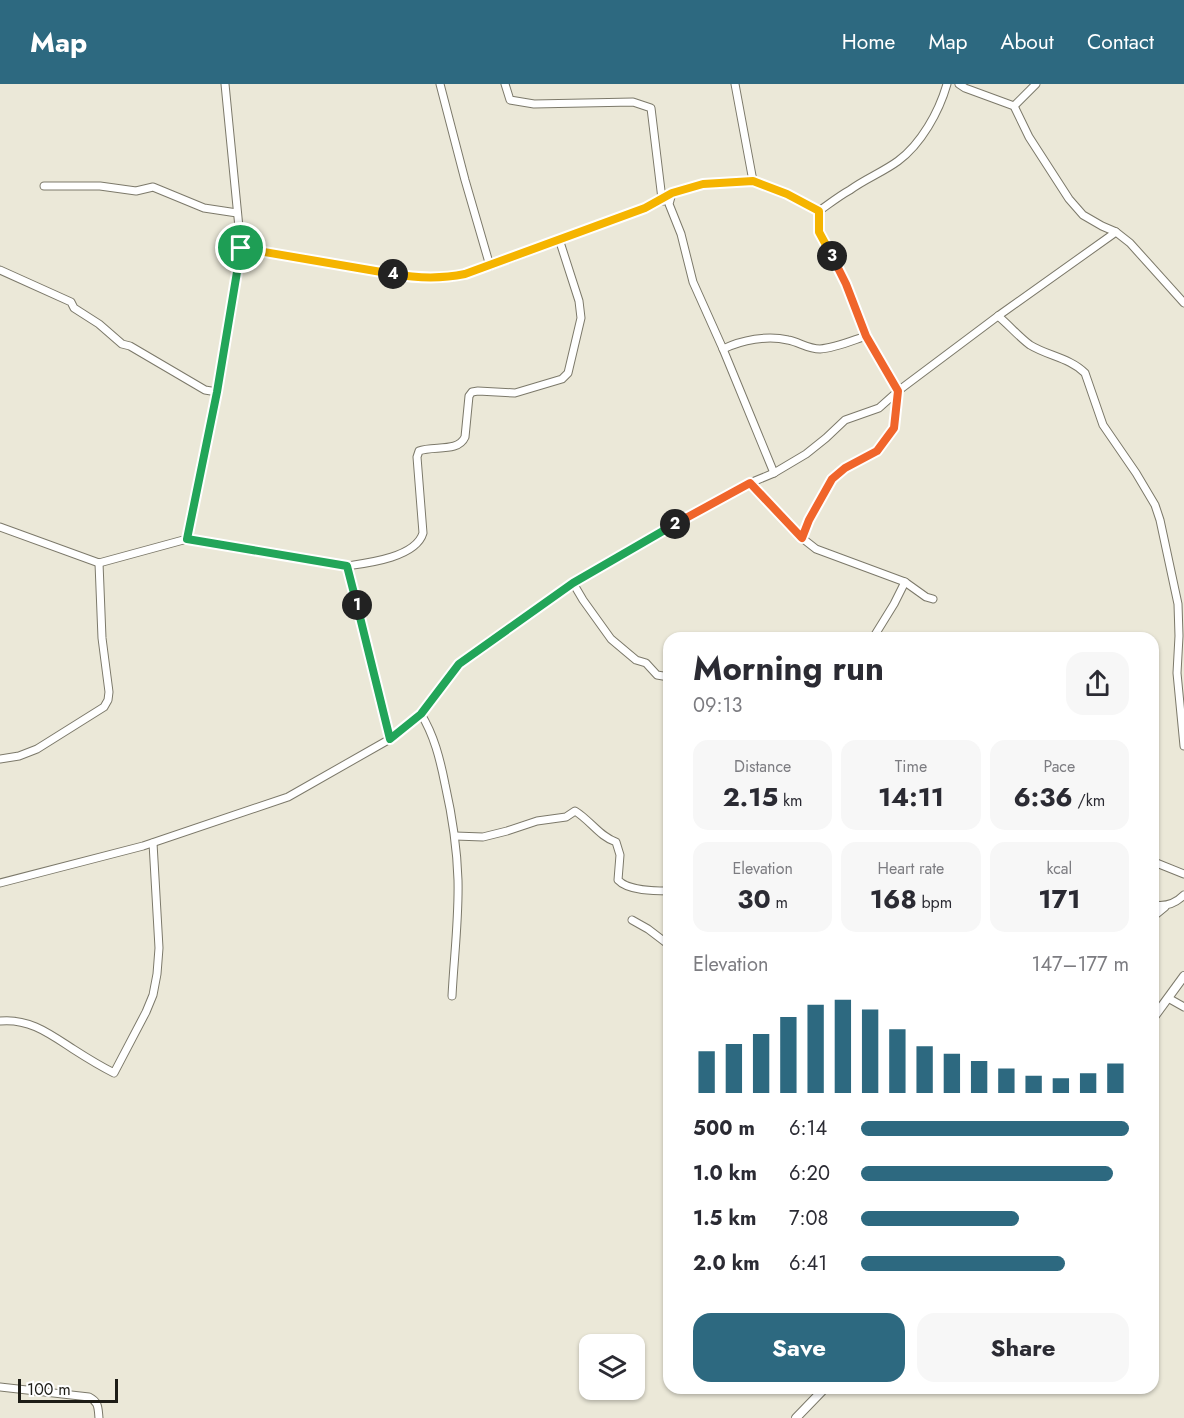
<!DOCTYPE html>
<html lang="en">
<head>
<meta charset="utf-8">
<style>
  :root { --surface:#fff; --page:#f7f7f7; --text:#2b2b33; --muted:#7c7c81; --accent:#2d6980 }
  body { margin:0; font-family:Jost,sans-serif; background:var(--page); color:var(--text); height:100vh; display:flex; flex-direction:column; font-size:22px; white-space:nowrap }
  * { box-sizing:border-box; margin:0 }
  p { font-size:20px; color:var(--muted) }
  .icon { flex:none; width:33px; height:33px; fill:none; stroke:currentColor; stroke-width:2; stroke-linecap:round; stroke-linejoin:round }
  .map { position:relative; flex:1; overflow:hidden }
  .side { position:absolute; left:663px; top:548px; width:496px; height:762px; display:flex; flex-direction:column; background:var(--surface); border-radius:18px; box-shadow:0 2px 4px #0004 }
  .side>* { flex:none }
  .controls { position:absolute; left:579px; top:1250px; display:grid; gap:12px }
  .controls a { display:grid; place-items:center; width:66px; height:66px; border-radius:12px; background:var(--surface); box-shadow:0 2px 4px #0004; font-size:30px }
  .scale { position:absolute; left:18px; bottom:15px; width:100px; box-sizing:border-box; padding-left:6px; border:3px solid #1d1c16; border-top:0; font-size:16px; line-height:21px; white-space:nowrap; color:#1d1c16; -webkit-text-stroke:4px #fff; paint-order:stroke }
  .pin { position:absolute; display:grid; place-items:center; width:51px; height:51px; color:#fff; margin:-26px; border:3px solid #fff; border-radius:50%; box-shadow:0 2px 6px #0007 }
  .km { position:absolute; width:30px; height:30px; margin:-15px; border-radius:50%; background:#222; color:#fff; font-size:16px; line-height:30px; text-align:center }
  .round { display:grid; place-items:center; flex:none; width:63px; height:63px; border-radius:18px; background:var(--page) }
  .head { display:flex; align-items:center; justify-content:space-between; height:102px; padding:0 30px }
  h1 { font-size:33px; font-weight:700; line-height:45px }
  .figures { display:grid; grid-template-columns:repeat(3,1fr); gap:9px; height:102px; padding:6px 30px }
  .figures div { display:grid; align-content:center; border-radius:15px; background:var(--page); text-align:center }
  .figures b { font-size:26px; font-weight:700 }
  .figures small { font-size:16px; font-weight:400 }
  .figures p { font-size:16px }
  .chart { height:168px; padding:12px 30px }
  .chart p { display:flex; justify-content:space-between }
  .chart svg { width:100%; height:108px; margin-top:6px; stroke:var(--accent); stroke-width:6 }
  .cta { display:flex; gap:12px; margin-top:auto; padding:12px 30px }
  .cta a { flex:1; height:69px; border-radius:18px; background:var(--accent); color:#fff; font-size:24px; font-weight:700; line-height:69px; text-align:center }
  .cta a+a { background:var(--page); color:var(--text) }
  ul { padding:0 30px; list-style:none; font-size:20px }
  li { display:grid; grid-template-columns:96px 72px 1fr; align-items:center; height:45px }
  li i { height:15px; border-radius:8px; background:var(--accent) }
  header { display:flex; align-items:center; gap:36px; box-sizing:border-box; height:84px; padding:0 30px; background:var(--accent); color:#fff }
  header strong { font-size:28px }
  nav { display:flex; gap:33px; margin-inline-start:auto; font-size:21px }
  .map>svg:first-child { display:block }
  .lines { fill:none; stroke-linecap:round; stroke-linejoin:round }
  .minor-casing { stroke:#7c796a; stroke-width:9 }
  .tertiary-casing { stroke:#7c796a; stroke-width:10 }
  .minor { stroke:#fff; stroke-width:7 }
  .tertiary { stroke:#fff; stroke-width:8 }
  .split-1-casing { stroke:#fff; stroke-width:12 }
  .split-2-casing { stroke:#fff; stroke-width:12 }
  .split-3-casing { stroke:#fff; stroke-width:12 }
  .split-4-casing { stroke:#fff; stroke-width:12 }
  .split-5-casing { stroke:#fff; stroke-width:12 }
  .split-1 { stroke:#22a559; stroke-width:8 }
  .split-2 { stroke:#22a559; stroke-width:8 }
  .split-3 { stroke:#f0652b; stroke-width:8 }
  .split-4 { stroke:#f5b400; stroke-width:8 }
  .split-5 { stroke:#f5b400; stroke-width:8 }
</style>
</head>
<body>
<header>
<strong>Map</strong>
<nav><a>Home</a><a>Map</a><a>About</a><a>Contact</a></nav>
</header>
<div class="map">
<svg width="1184" height="1334" viewBox="0 0 1184 1334">
  <rect width="100%" height="100%" fill="#ebe8d8"/>
  <g class="lines">
    <g class="minor-casing">
      <g id="minor">
        <polyline points="440,0 465,96 490,182"/>
        <polyline points="505,0 510,16 534,20 633,18 651,24 662,115 664,117"/>
        <polyline points="735,0 753,97"/>
        <polyline points="959,0 965,4 1014,22 1029,53 1069,115 1083,131 1102,142 1116,148 1130,159 1184,219"/>
        <polyline points="1014,22 1036,0"/>
        <polyline points="44,102 100,102 136,107 153,103 204,124 237,129"/>
        <polyline points="672,109 669,120 681,150 693,198 723,265 774,389"/>
        <path d="M 241,164 L 411,193 L 452,193 L 490,182 L 645,124 L 672,109 L 703,100 L 753,97 L 787,110 L 819,127 C 829,120 839,112 850,106 C 865,95 883,88 898,77 C 921,60 939,28 947,0"/>
        <polyline points="0,186 71,218 74,224 99,240 122,260 130,262 205,306 217,308"/>
        <path d="M 998,232 C 1009,241 1019,253 1030,261 C 1048,272 1070,274 1085,289 L 1103,341 L 1136,389 L 1155,421 L 1160,436 L 1178,520 L 1179,552 L 1177,589 L 1184,662"/>
        <path d="M 723,265 C 742,256 767,251 788,256 C 799,258 808,265 820,265 C 835,264 851,257 866,252"/>
        <polyline points="750,399 802,454 816,465 905,498 926,513 933,515"/>
        <polyline points="0,443 99,479 187,455 217,308 241,164 225,0"/>
        <polyline points="802,454 809,436 832,395 845,384 877,367 894,344 898,307 866,252 846,200 819,148 819,127"/>
        <path d="M 187,455 L 347,482 C 369,479 416,473 423,449 L 417,373 L 419,367 C 433,361 458,369 465,353 L 469,312 L 472,308 L 478,307 L 515,309 L 562,295 L 568,289 L 581,234 L 579,217 L 559,155"/>
        <polyline points="347,482 390,655"/>
        <polyline points="573,499 583,516 611,555 636,576 646,579 657,591 669,593"/>
        <polyline points="873,554 894,520 905,498"/>
        <path d="M 421,630 C 434,651 440,675 445,700 C 452,731 457,763 458,796 C 459,834 454,873 452,912"/>
        <polyline points="0,675 19,672 37,665 104,623 108,616 109,608 102,554 99,479"/>
        <path d="M 455,752 L 483,753 L 507,747 L 537,737 L 566,733 L 575,727 C 590,736 600,753 616,758 L 620,771 L 618,796 C 628,807 655,807 669,807"/>
        <polyline points="1154,778 1184,790"/>
        <polyline points="0,799 143,762 288,713 390,655 421,630 459,580 573,499 680,437 750,399 774,389 806,370 826,354 845,336 879,324 898,307 998,232 1116,148"/>
        <path d="M 1154,821 C 1166,823 1175,820 1184,811"/>
        <polyline points="1154,832 1165,823"/>
        <polyline points="632,836 648,845 669,861"/>
        <polyline points="1168,914 1184,923"/>
        <path d="M 0,937 C 29,934 50,950 73,965 C 87,974 100,982 114,989 L 146,928 L 153,911 L 157,890 L 159,864 L 153,759"/>
        <path d="M 0,1303 L 89,1313 C 99,1318 98,1324 99,1334"/>
      </g>
    </g>
    <g class="tertiary-casing">
      <g id="tertiary">
        <polyline points="1154,933 1184,892"/>
        <polyline points="796,1334 825,1304"/>
      </g>
    </g>
    <use href="#minor" class="minor"/>
    <use href="#tertiary" class="tertiary"/>
  </g>
  <g class="lines">
    <g class="split-1-casing">
      <polyline id="split-1" points="241,164 217,308 187,455 347,482 357,521"/>
    </g>
    <g class="split-2-casing">
      <polyline id="split-2" points="357,521 390,655 421,630 459,580 573,499 675,440"/>
    </g>
    <g class="split-3-casing">
      <polyline id="split-3" points="675,440 750,399 802,454 809,436 832,395 845,384 877,367 894,344 898,307 866,252 846,200 832,172"/>
    </g>
    <g class="split-4-casing">
      <path id="split-4" d="M 393,190 C 416,194 441,195 465,190 L 645,124 L 672,109 L 703,100 L 753,97 L 787,110 L 819,127 L 819,148 L 832,172"/>
    </g>
    <g class="split-5-casing">
      <polyline id="split-5" points="241,164 393,190"/>
    </g>
    <use href="#split-1" class="split-1"/>
    <use href="#split-2" class="split-2"/>
    <use href="#split-3" class="split-3"/>
    <use href="#split-4" class="split-4"/>
    <use href="#split-5" class="split-5"/>
  </g>
</svg>
<div class="controls">
<a><svg class="icon" aria-label="layers" viewBox="0 0 24 24"><path d="M12 4l9 5-9 5-9-5zM3 14l9 5 9-5"/></svg></a>
</div>
<div class="scale">100 m</div>
<div class="pin" style="left:241px;top:164px;background:#1e9e55"><svg class="icon" aria-label="arrive" viewBox="0 0 24 24"><path d="M6 21V4h12l-3 4 3 4H6"/></svg></div>
<b class="km" style="left:357px;top:521px">1</b>
<b class="km" style="left:675px;top:440px">2</b>
<b class="km" style="left:832px;top:172px">3</b>
<b class="km" style="left:393px;top:190px">4</b>
<section class="side">
<div class="head"><div><h1>Morning run</h1><p>09:13</p></div><a class="round"><svg class="icon" aria-label="share" viewBox="0 0 24 24"><path d="M12 15V3M7 8l5-5 5 5M5 13v7h14v-7"/></svg></a></div>
<div class="figures">
<div><p>Distance</p><b>2.15<small> km</small></b></div>
<div><p>Time</p><b>14:11</b></div>
<div><p>Pace</p><b>6:36<small> /km</small></b></div>
</div>
<div class="figures">
<div><p>Elevation</p><b>30<small> m</small></b></div>
<div><p>Heart rate</p><b>168<small> bpm</small></b></div>
<div><p>kcal</p><b>171</b></div>
</div>
<div class="chart"><p><span>Elevation</span>147–177 m</p>
<svg viewBox="0 0 160 44" preserveAspectRatio="none"><path d="M5 44V27M15 44V24M25 44V20M35 44V13M45 44V8M55 44V6M65 44V10M75 44V18M85 44V25M95 44V28M105 44V31M115 44V34M125 44V37M135 44V38M145 44V36M155 44V32"/></svg>
</div>
<ul>
<li><b>500 m</b>6:14<i style="width:100%"></i></li>
<li><b>1.0 km</b>6:20<i style="width:94%"></i></li>
<li><b>1.5 km</b>7:08<i style="width:59%"></i></li>
<li><b>2.0 km</b>6:41<i style="width:76%"></i></li>
</ul>
<div class="cta"><a>Save</a><a>Share</a></div>
</section>
</div>
</body>
</html>
